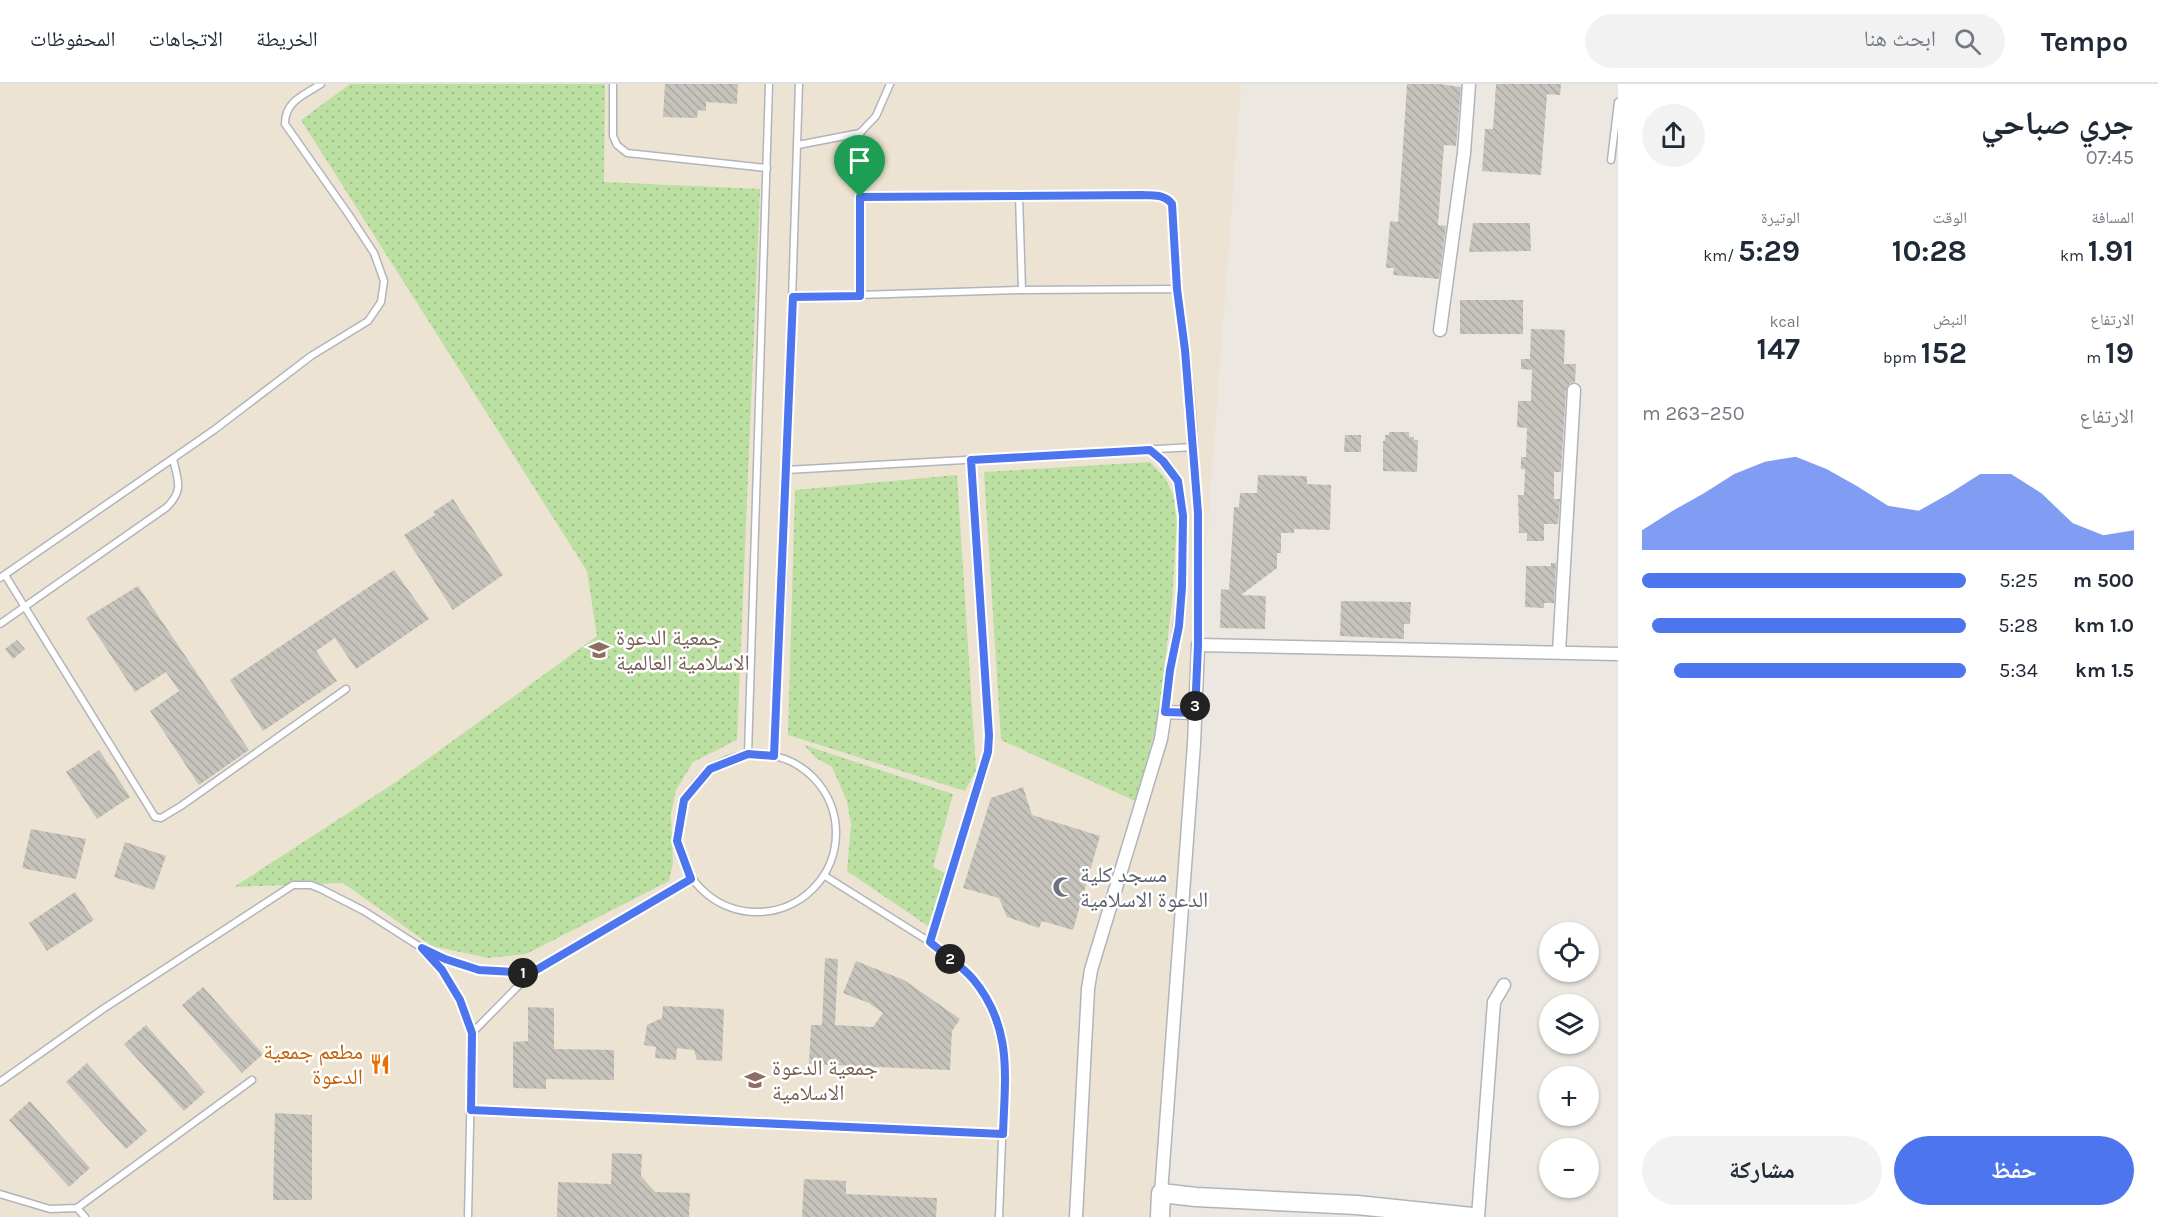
<!DOCTYPE html>
<html lang="ar">
<head>
<meta charset="utf-8">
<style>
  :root { --surface:#fff; --page:#f2f2f3; --text:#1f2937; --muted:#747a83; --line:#e0e1e3; --accent:#4d75ee }
  body { margin:0; font-family:Karla,"Noto Naskh Arabic",sans-serif; background:var(--page); color:var(--text); direction:rtl; height:100vh; display:flex; flex-direction:column; font-size:22px; white-space:nowrap }
  * { box-sizing:border-box; margin:0 }
  p { font-size:20px; color:var(--muted) }
  .icon { flex:none; width:33px; height:33px; fill:none; stroke:currentColor; stroke-width:2; stroke-linecap:round; stroke-linejoin:round }
  .map { position:relative; flex:1; overflow:hidden; direction:ltr }
  .side { display:flex; flex-direction:column; background:var(--surface); width:540px }
  .side>* { flex:none }
  .fabs { position:absolute; left:1539px; top:838px; display:grid; gap:12px }
  .fabs a { display:grid; place-items:center; width:60px; height:60px; border-radius:50%; background:var(--surface); box-shadow:0 2px 4px #0004; font-size:30px }
  .pin { position:absolute; display:grid; place-items:center; width:51px; height:51px; color:#fff; margin:-62px -26px; border-radius:50% 50% 50% 0; rotate:-45deg; box-shadow:0 0 6px #0007 }
  .pin .icon { rotate:45deg }
  .km { position:absolute; width:30px; height:30px; margin:-15px; border-radius:50%; background:#222; color:#fff; font-size:16px; line-height:30px; text-align:center }
  .round { display:grid; place-items:center; flex:none; width:63px; height:63px; border-radius:32px; background:var(--page) }
  .headline { display:flex; align-items:center; justify-content:space-between; height:102px; padding:0 24px }
  h1 { font-size:33px; font-weight:700; line-height:45px }
  .stats { display:grid; grid-template-columns:repeat(3,1fr); gap:9px; height:102px; padding:6px 24px }
  .stats div { display:grid; align-content:center }
  .stats b { font-size:30px; font-weight:700 }
  .stats small { font-size:16px; font-weight:400 }
  .stats p { font-size:16px }
  .chart { height:168px; padding:12px 24px }
  .chart p { display:flex; justify-content:space-between }
  .chart svg { width:100%; height:108px; margin-top:6px; fill:var(--accent); opacity:.7 }
  .cta { display:flex; gap:12px; margin-top:auto; padding:12px 24px }
  .cta a { flex:1; height:69px; border-radius:36px; background:var(--accent); color:#fff; font-size:24px; font-weight:700; line-height:69px; text-align:center }
  .cta a+a { background:var(--page); color:var(--text) }
  ul { padding:0 24px; list-style:none; font-size:20px }
  li { display:grid; grid-template-columns:96px 72px 1fr; align-items:center; height:45px }
  li i { height:15px; border-radius:8px; background:var(--accent) }
  header { display:flex; align-items:center; gap:36px; box-sizing:border-box; height:84px; padding:0 30px; background:var(--surface); border-bottom:2px solid var(--line) }
  header strong { font-size:28px }
  nav { display:flex; gap:33px; margin-inline-start:auto; font-size:21px }
  .search { width:420px; height:54px; background:var(--page); display:flex; align-items:center; gap:15px; box-sizing:border-box; padding:0 21px; border-radius:33px; color:var(--muted); font-size:22px }
  main { display:flex; flex:1; min-height:0 }
  .map>svg:first-child { display:block }
  .education { fill:#ede3d2 }
  .grass { fill:url(#grass-dots) }
  .building { fill:url(#building-back-hatch) }
  .lines { fill:none; stroke-linecap:round; stroke-linejoin:round }
  .lane-casing { stroke:#b1b4bc; stroke-width:9 }
  .street-casing { stroke:#b1b4bc; stroke-width:15 }
  .secondary-casing { stroke:#b1b4bc; stroke-width:21 }
  .lane { stroke:#fff; stroke-width:6 }
  .street { stroke:#fff; stroke-width:12 }
  .secondary { stroke:#fff; stroke-width:18 }
  .route-casing { stroke:#fff; stroke-width:12 }
  .route { stroke:#4d75ee; stroke-width:8 }
  .labels { text-anchor:middle; stroke-width:5; stroke-linejoin:round; paint-order:stroke }
  .education-label { font-size:22px; fill:#785e54; stroke:#fff; text-anchor:start }
  .worship-label { font-size:22px; fill:#5b616d; stroke:#fff; text-anchor:start }
  .food-label { font-size:22px; fill:#c56008; stroke:#fff; text-anchor:end }
</style>
</head>
<body>
<header>
<strong>Tempo</strong>
<div class="search"><svg class="icon" aria-label="search" viewBox="0 0 24 24"><circle cx="10" cy="10" r="6"/><path d="M15 15l6 6"/></svg>ابحث هنا</div>
<nav><a>الخريطة</a><a>الاتجاهات</a><a>المحفوظات</a></nav>
</header>
<main>
<section class="side">
<div class="headline"><div><h1>جري صباحي</h1><p>07:45</p></div><a class="round"><svg class="icon" aria-label="share" viewBox="0 0 24 24"><path d="M12 15V3M7 8l5-5 5 5M5 13v7h14v-7"/></svg></a></div>
<div class="stats">
<div><p>المسافة</p><b>1.91<small> km</small></b></div>
<div><p>الوقت</p><b>10:28</b></div>
<div><p>الوتيرة</p><b>5:29<small> /km</small></b></div>
</div>
<div class="stats">
<div><p>الارتفاع</p><b>19<small> m</small></b></div>
<div><p>النبض</p><b>152<small> bpm</small></b></div>
<div><p>kcal</p><b>147</b></div>
</div>
<div class="chart"><p><span>الارتفاع</span>250–263 m</p>
<svg viewBox="0 0 160 44" preserveAspectRatio="none"><path d="M0 44V36L10 28L20 21L30 13L40 8L50 6L60 11L70 18L80 26L90 28L100 21L110 13L120 13L130 21L140 33L150 38L160 36V44z"/></svg>
</div>
<ul>
<li><b>500 m</b>5:25<i style="width:100%"></i></li>
<li><b>1.0 km</b>5:28<i style="width:97%"></i></li>
<li><b>1.5 km</b>5:34<i style="width:90%"></i></li>
</ul>
<div class="cta"><a>حفظ</a><a>مشاركة</a></div>
</section>
<div class="map">
<svg width="1618" height="1133" viewBox="0 0 1618 1133">
  <defs>
    <pattern id="grass-dots" width="8" height="8" patternUnits="userSpaceOnUse" patternTransform="scale(1.5)"><rect width="8" height="8" fill="#bbe0a2"/><path d="M2 2h.1M6 6h.1" fill="none" stroke="#a1c08c" stroke-width="1.8" stroke-linecap="round"/></pattern>
    <pattern id="building-back-hatch" width="6" height="6" patternUnits="userSpaceOnUse" patternTransform="scale(1.5)"><rect width="6" height="6" fill="#c6c2bc"/><path d="M-1 5l2 2M0 0l6 6M5-1l2 2" fill="none" stroke="#aaa7a2"/></pattern>
  </defs>
  <rect width="100%" height="100%" fill="#ede7e1"/>
  <polygon class="education" points="0,0 1241,0 1156,1133 0,1133"/>
  <g class="grass">
    <polygon points="350,0 605,0 604,98 760,105 737,656 693,678 676,706 671,730 673,779 669,797 526,870 488,874 432,862 343,799 234,803 396,698 597,552 587,487 301,36"/>
    <polygon points="1150,378 1165,394 1173,410 1177,439 1172,519 1158,637 1135,717 1001,656 984,388"/>
    <polygon points="957,391 976,686 965,707 788,651 795,406"/>
    <polygon points="804,661 953,710 933,783 945,789 928,842 847,787 851,741 847,717 832,683 816,674"/>
  </g>
  <g class="building">
    <polygon points="665,0 738,0 737,20 706,18 706,27 698,26 697,34 663,33"/>
    <polygon points="1407,0 1439,0 1461,3 1456,62 1444,61 1438,141 1446,142 1439,195 1393,191 1394,184 1386,184 1390,137 1398,138"/>
    <polygon points="1496,0 1561,0 1560,11 1547,10 1541,91 1482,87 1485,45 1493,45"/>
    <polygon points="1473,139 1530,139 1531,167 1469,168"/>
    <rect x="1460" y="216" width="63" height="34"/>
    <polygon points="1531,245 1565,246 1564,280 1576,280 1575,298 1570,299 1566,306 1561,388 1554,388 1554,415 1560,415 1558,440 1544,440 1544,457 1527,457 1527,449 1519,449 1518,411 1524,411 1525,385 1521,385 1521,373 1526,373 1527,344 1517,343 1518,317 1531,317 1532,286 1521,285 1521,275 1530,275"/>
    <polygon points="1389,348 1409,348 1409,353 1414,353 1414,356 1418,356 1417,388 1383,387 1383,357 1385,357 1385,351 1389,351"/>
    <polygon points="1345,351 1361,351 1361,368 1344,368"/>
    <polygon points="1258,391 1307,392 1307,400 1331,401 1330,446 1294,445 1294,449 1281,449 1281,469 1277,469 1277,484 1241,511 1266,512 1265,545 1220,544 1221,505 1229,506 1234,423 1239,423 1240,409 1257,409"/>
    <polygon points="453,415 503,491 453,526 404,451 435,431 433,428"/>
    <polygon points="1551,479 1556,479 1554,519 1544,519 1544,524 1525,523 1526,482 1551,482"/>
    <polygon points="394,486 429,535 356,585 335,554 316,567 337,597 263,647 230,596"/>
    <polygon points="138,502 249,666 199,701 150,627 179,607 166,588 135,608 86,534"/>
    <polygon points="1341,517 1411,518 1410,540 1404,540 1404,555 1340,552"/>
    <polygon points="17,556 25,565 13,575 5,565"/>
    <polygon points="99,666 130,713 97,735 66,688"/>
    <polygon points="1023,703 1032,731 1100,752 1073,846 1042,837 1039,844 1007,833 999,814 963,804 991,714"/>
    <polygon points="31,745 86,755 76,795 22,784"/>
    <polygon points="125,758 166,772 154,806 114,793"/>
    <polygon points="75,808 94,836 47,867 29,839"/>
    <polygon points="825,874 838,875 835,941 873,943 883,929 869,919 843,909 856,877 904,896 960,935 952,947 950,986 809,980 811,941 822,941"/>
    <polygon points="203,903 263,970 242,989 182,921"/>
    <polygon points="663,922 724,925 722,977 697,976 694,966 677,964 676,976 655,974 656,963 644,961 647,941 662,934"/>
    <polygon points="528,923 554,924 554,965 614,966 614,996 546,995 546,1005 513,1004 513,958 528,957"/>
    <polygon points="146,941 205,1008 184,1027 124,960"/>
    <polygon points="87,979 147,1047 126,1065 66,998"/>
    <polygon points="30,1017 90,1084 69,1103 9,1036"/>
    <polygon points="275,1029 312,1031 312,1116 273,1116"/>
    <polygon points="612,1069 642,1070 641,1092 655,1108 690,1109 689,1133 557,1133 558,1098 611,1100"/>
    <polygon points="804,1095 846,1097 846,1110 937,1114 936,1133 802,1133"/>
  </g>
  <g class="lines">
    <g class="lane-casing">
      <g id="lane">
        <polyline points="613,0 613,52 617,61 627,69 767,84"/>
        <polyline points="798,61 860,49 876,32 890,0"/>
        <polyline points="1611,76 1618,18"/>
        <polyline points="1019,112 1022,206"/>
        <polyline points="860,113 1143,111 1168,114 1172,119 1177,205"/>
        <polyline points="860,212 860,49"/>
        <path d="M 793,213 L 1022,206 L 1177,205 C 1197,322 1199,442 1198,561"/>
        <polyline points="1150,366 1170,384 1178,397 1183,432 1182,503 1165,628"/>
        <polyline points="786,386 1193,363"/>
        <polyline points="5,491 155,733 161,734 181,722 346,605"/>
        <path d="M 0,494 L 214,346 L 311,272 L 368,237 L 381,218 L 384,197 L 374,169 L 349,131 L 285,40 C 285,17 303,12 321,0"/>
        <path d="M 0,540 L 167,423 C 184,406 178,397 173,375"/>
        <polyline points="748,670 769,0"/>
        <circle cx="757" cy="749" r="79"/>
        <polyline points="774,671 783,494 799,0"/>
        <polyline points="825,792 930,858 988,668 989,651 971,376"/>
        <polyline points="930,858 972,894 991,921 1002,950 1005,980 999,1133"/>
        <polyline points="425,866 445,875 479,886 531,889"/>
        <polyline points="472,949 531,889 691,795"/>
        <polyline points="0,998 103,925 293,801 311,801 321,805 364,827 422,864 442,887 460,916 472,949 468,1133"/>
        <polyline points="471,1026 1003,1050"/>
        <polyline points="0,1110 50,1125 77,1124 252,996"/>
        <polyline points="77,1124 85,1133"/>
      </g>
    </g>
    <g class="street-casing">
      <g id="street">
        <polyline points="1440,246 1464,69 1469,0"/>
        <polyline points="1559,568 1574,306"/>
        <polyline points="1161,1109 1194,660 1198,561 1618,570"/>
        <polyline points="1076,1133 1088,905 1091,886 1161,655 1165,628 1195,629"/>
        <polyline points="1478,1133 1494,918 1504,901"/>
      </g>
    </g>
    <g class="secondary-casing">
      <polyline id="secondary" points="1160,1133 1161,1109 1196,1113 1357,1121 1472,1133"/>
    </g>
    <use href="#lane" class="lane"/>
    <use href="#street" class="street"/>
    <use href="#secondary" class="secondary"/>
  </g>
  <g class="lines">
    <g class="route-casing">
      <path id="route" d="M 1143,111 C 1154,112 1165,110 1172,120 L 1177,205 L 1185,266 L 1198,429 L 1198,561 L 1195,629 L 1165,628 L 1170,586 L 1179,542 L 1182,503 L 1183,432 L 1178,397 L 1163,377 L 1150,366 L 971,376 L 989,651 L 988,668 L 930,858 C 944,870 961,881 973,895 C 1013,943 1005,992 1003,1050 L 471,1026 L 472,949 L 460,916 L 442,886 L 422,864 L 445,875 L 479,886 L 531,889 L 691,795 L 677,757 L 684,716 L 710,685 L 748,670 L 774,672 L 793,213 L 860,212 L 860,113 Z"/>
    </g>
    <use href="#route" class="route"/>
  </g>
  <defs>
    <g id="university-bare" transform="scale(1.62)"><path d="M0-5L7-2L0 1L-7-2ZM-4 1L0 2.5L4 1V4Q0 6-4 4Z" fill="#8d6e63" stroke="#fff" stroke-width="2.5" paint-order="stroke"/></g>
    <g id="mosque-bare" transform="scale(1.62)"><path d="M3.5-4.9A6 6 0 1 0 3.5 4.9A5 5 0 1 1 3.5-4.9Z" fill="#6b7280" stroke="#fff" stroke-width="2.5" paint-order="stroke"/></g>
    <g id="restaurant-bare" transform="scale(1.62)"><path d="M-5-6h1v4h1v-4h1v4h1v-4h1v5L-1.5 .5V6h-2V.5L-5-1ZM5-6V6H3V1.5H1.5Q1.5-4 5-6Z" fill="#e8710a" stroke="#fff" stroke-width="2.5" paint-order="stroke"/></g>
  </defs>
  <g fill-rule="evenodd">
    <use href="#university-bare" x="599" y="566"/>
    <use href="#mosque-bare" x="1063" y="803"/>
    <use href="#restaurant-bare" x="380" y="980"/>
    <use href="#university-bare" x="755" y="996"/>
  </g>
  <g class="labels">
    <g class="education-label">
      <text x="616" y="561">جمعية الدعوة<tspan x="616" dy="25">الاسلامية العالمية</tspan></text>
      <text x="772" y="991">جمعية الدعوة<tspan x="772" dy="25">الاسلامية</tspan></text>
    </g>
    <g class="worship-label">
      <text x="1080" y="798">مسجد كلية<tspan x="1080" dy="25">الدعوة الاسلامية</tspan></text>
    </g>
    <g class="food-label">
      <text x="363" y="975">مطعم جمعية<tspan x="363" dy="25">الدعوة</tspan></text>
    </g>
  </g>
</svg>
<div class="fabs">
<a><svg class="icon" aria-label="locate" viewBox="0 0 24 24"><circle cx="12" cy="12" r="6"/><path d="M12 2v4M12 18v4M2 12h4M18 12h4"/></svg></a>
<a><svg class="icon" aria-label="layers" viewBox="0 0 24 24"><path d="M12 4l9 5-9 5-9-5zM3 14l9 5 9-5"/></svg></a>
<a>+</a>
<a>−</a>
</div>
<div class="pin" style="left:860px;top:113px;background:#1e9e55"><svg class="icon" aria-label="arrive" viewBox="0 0 24 24"><path d="M6 21V4h12l-3 4 3 4H6"/></svg></div>
<b class="km" style="left:523px;top:889px">1</b>
<b class="km" style="left:950px;top:875px">2</b>
<b class="km" style="left:1195px;top:622px">3</b>
</div>
</main>
</body>
</html>
